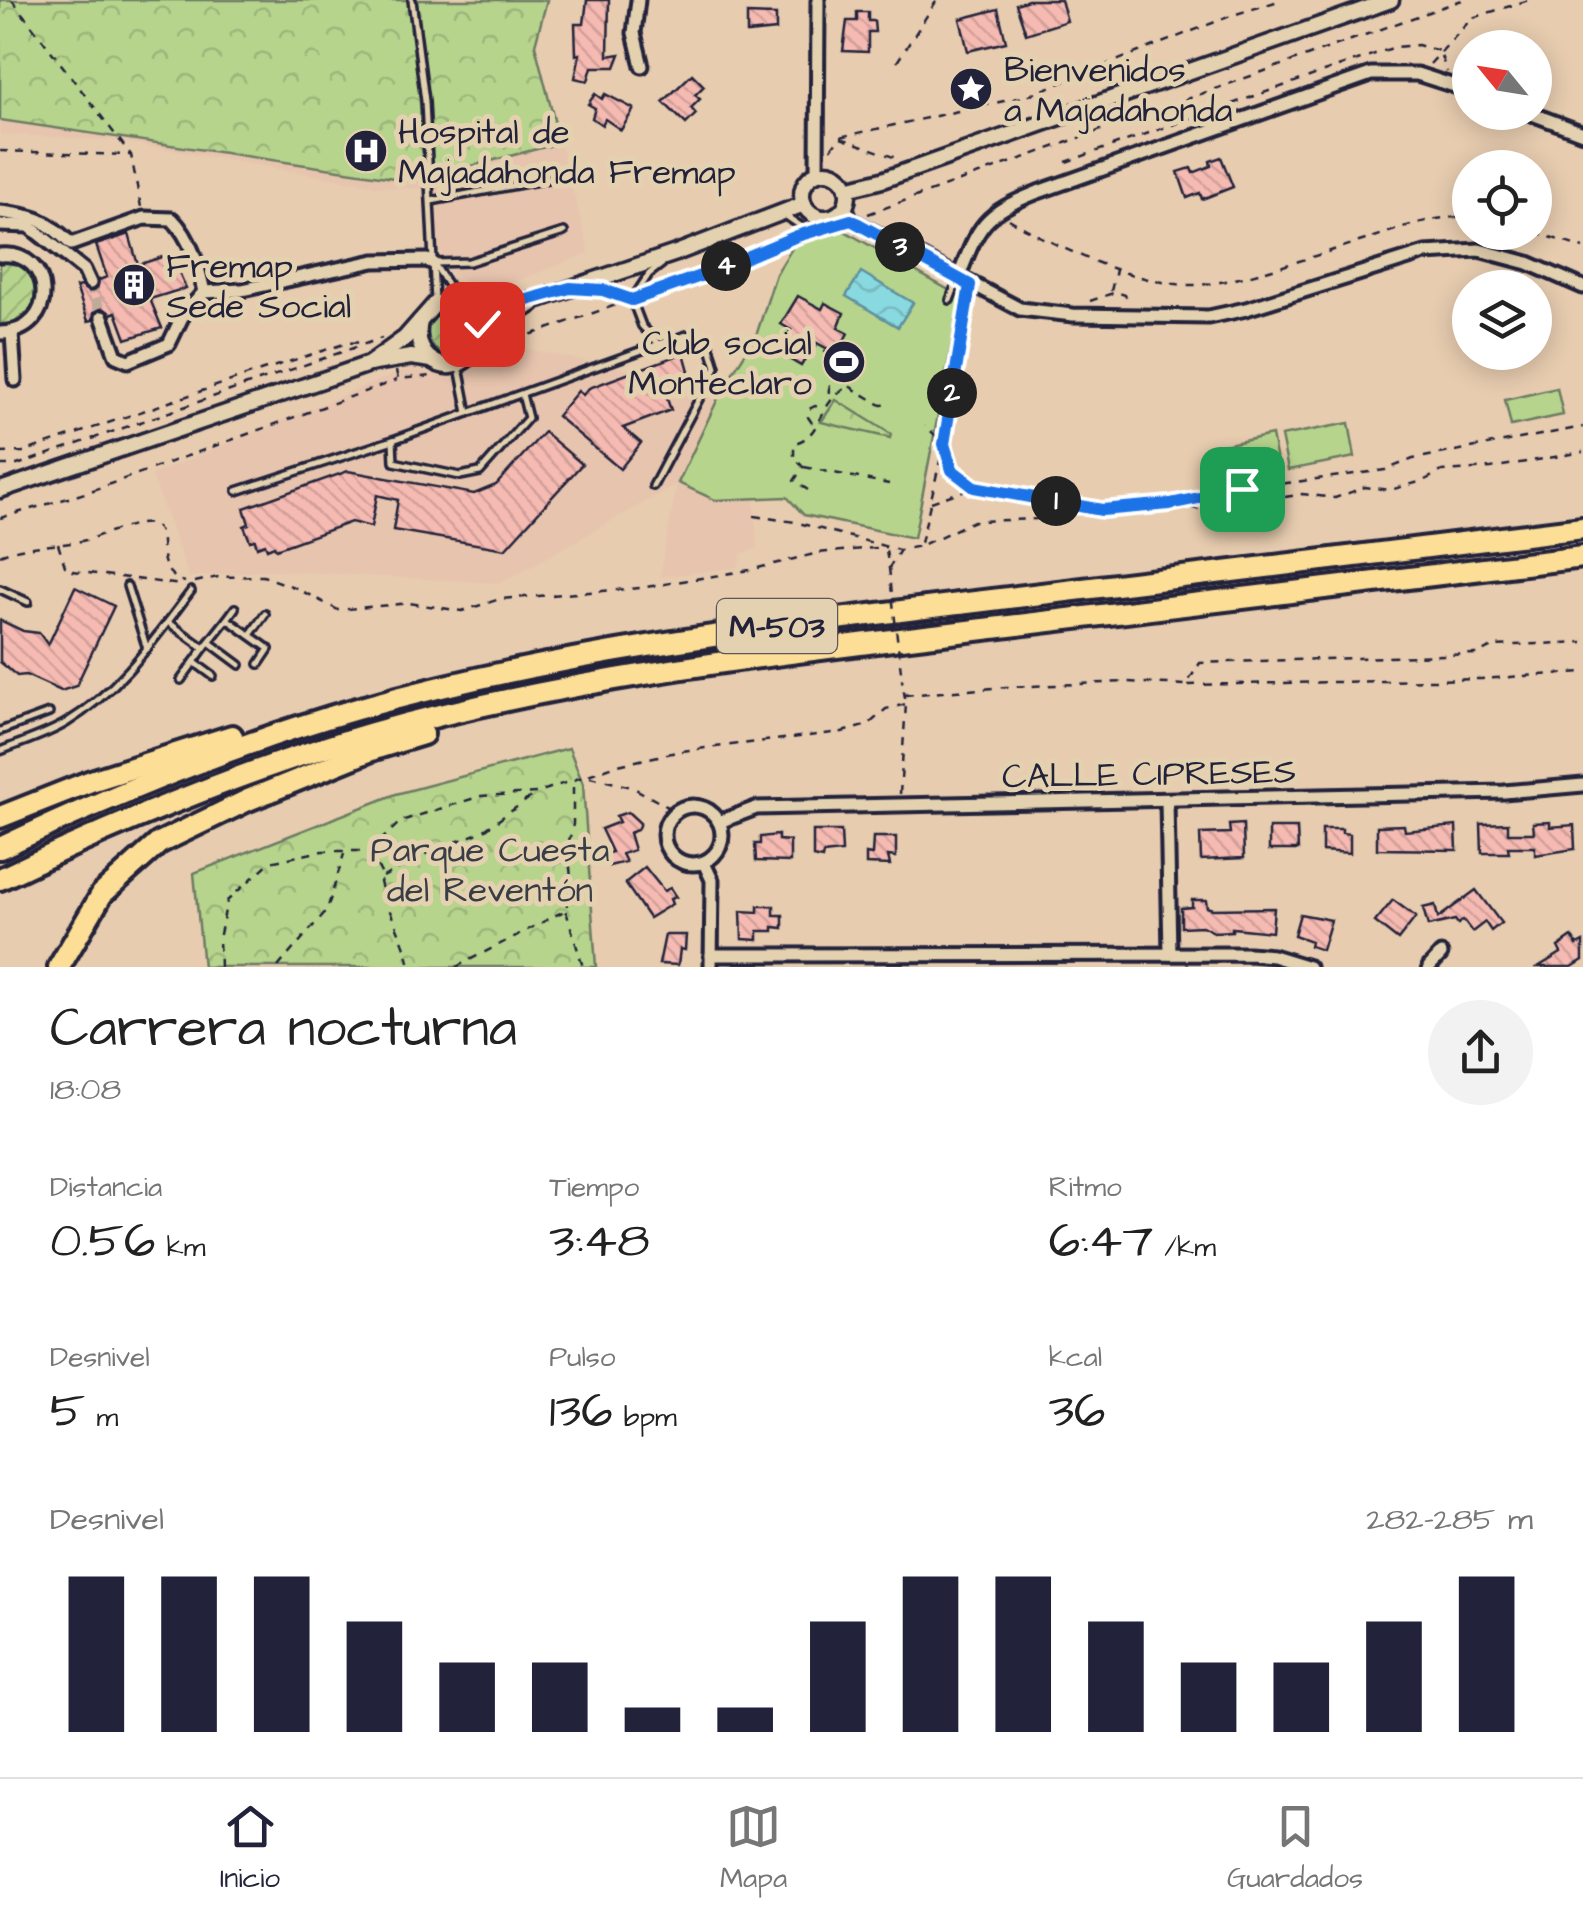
<!DOCTYPE html>
<html lang="es">
<head>
<meta charset="utf-8">
<style>
  :root { --surface:#fff; --page:#f2f2f2; --text:#222; --muted:#767676; --line:#e0e0e0; --accent:#22223b }
  body { margin:0; font-family:"Architects Daughter",sans-serif; background:var(--page); color:var(--text); height:100vh; display:flex; flex-direction:column; font-size:38px; white-space:nowrap }
  * { box-sizing:border-box; margin:0 }
  p { font-size:32px; color:var(--muted) }
  .icon { flex:none; width:55px; height:55px; fill:none; stroke:currentColor; stroke-width:2; stroke-linecap:round; stroke-linejoin:round }
  .map { position:relative; height:967px; overflow:hidden }
  .details { display:flex; flex-direction:column; background:var(--surface); flex:1 }
  .details>* { flex:none }
  .needle { width:65px; rotate:300deg }
  .buttons { position:absolute; left:1452px; top:30px; display:grid; gap:20px }
  .buttons a { display:grid; place-items:center; width:100px; height:100px; border-radius:50%; background:var(--surface); box-shadow:0 5px 25px #0003; font-size:50px }
  .pin { position:absolute; display:grid; place-items:center; width:85px; height:85px; color:#fff; margin:-42px; border-radius:20px; box-shadow:0 5px 15px #0006 }
  .km { position:absolute; width:50px; height:50px; margin:-25px; border-radius:50%; background:#222; color:#fff; font-size:28px; line-height:50px; text-align:center }
  .round { display:grid; place-items:center; flex:none; width:105px; height:105px; border-radius:52px; background:var(--page) }
  .head { display:flex; align-items:center; justify-content:space-between; height:170px; padding:0 50px }
  h1 { font-size:55px; font-weight:600; line-height:75px }
  .stats { display:grid; grid-template-columns:repeat(3,1fr); gap:15px; height:170px; padding:10px 50px }
  .stats div { display:grid; align-content:center }
  .stats b { font-size:50px; font-weight:600 }
  .stats small { font-size:28px; font-weight:400 }
  .stats p { font-size:28px }
  .chart { height:280px; padding:20px 50px }
  .chart p { display:flex; justify-content:space-between }
  .chart svg { width:100%; height:180px; margin-top:10px; stroke:var(--accent); stroke-width:6 }
  .tabs { display:flex; justify-content:space-around; align-items:center; height:140px; border-top:2px solid var(--line); background:var(--surface); font-size:28px; color:var(--muted) }
  .tabs a { display:grid; justify-items:center; gap:5px }
  .tabs .on { color:var(--accent) }
  .map>svg:first-child { display:block }
  .built { fill:#e7c4ae }
  .grass { fill:#b6d48c; stroke:#6c7b64; stroke-width:2.5 }
  .forest { fill:url(#forest-crowns); stroke:#6c7b64; stroke-width:2.5 }
  .garden { fill:url(#garden-furrows); stroke:#6c7b64; stroke-width:2.5 }
  .water { fill:url(#water-waves); stroke:#60909e; stroke-width:2.5 }
  .building { fill:url(#building-back-hatch); stroke:#22223b; stroke-width:2.5 }
  .lines { fill:none; stroke-linecap:round; stroke-linejoin:round }
  .minor-tunnel { stroke:#c0aa98; stroke-width:11; stroke-dasharray:11 5.5; stroke-linecap:butt }
  .service-casing { stroke:#22223b; stroke-width:12 }
  .minor-casing { stroke:#22223b; stroke-width:19 }
  .tertiary-casing { stroke:#22223b; stroke-width:21 }
  .motorway-casing { stroke:#22223b; stroke-width:28 }
  .path { stroke:#22223b; stroke-width:2.5; stroke-dasharray:8 8; stroke-linecap:butt }
  .service { stroke:#e4d1af; stroke-width:5 }
  .minor { stroke:#e4d1af; stroke-width:11 }
  .tertiary { stroke:#e4d1af; stroke-width:14 }
  .motorway { stroke:#fdde96; stroke-width:20 }
  .path-bridge { stroke:#22223b; stroke-width:2.5; stroke-dasharray:8 8; stroke-linecap:butt }
  .route-casing { stroke:#fff; stroke-width:20 }
  .route { stroke:#1a73e8; stroke-width:12 }
  .labels { text-anchor:middle; stroke-width:10; stroke-linejoin:round; paint-order:stroke }
  .shield { fill:#e4d1af; stroke:#5c565e; stroke-width:2.5 }
  .shield-label { font-size:32px; font-weight:bold; fill:#22223b }
  .poi-label { font-size:35px; fill:#22223b; stroke:#e4d1af; text-anchor:start }
  .street-label { font-size:35px; fill:#22223b; stroke:#e4d1af }
  .park-label { font-size:35px; fill:#383d47; stroke:#e4d1af }
</style>
</head>
<body>
<div class="map">
<svg width="1583" height="967" viewBox="0 0 1583 967">
  <defs>
    <pattern id="forest-crowns" width="20" height="18" patternUnits="userSpaceOnUse" patternTransform="scale(2.5)"><rect width="20" height="18" fill="#b6d48c"/><path d="M2 6a3 3 0 1 1 6 0M12 15a3 3 0 1 1 6 0" fill="none" stroke="#9cb67a"/></pattern>
    <pattern id="garden-furrows" width="10" height="10" patternUnits="userSpaceOnUse" patternTransform="scale(2.5)"><rect width="10" height="10" fill="#b6d48c"/><path d="M-1 1l2-2M0 10L10 0M9 11l2-2" fill="none" stroke="#9cb67a"/></pattern>
    <pattern id="water-waves" width="16" height="10" patternUnits="userSpaceOnUse" patternTransform="scale(2.5)"><rect width="16" height="10" fill="#89dae0"/><path d="M0 5q4-4 8 0t8 0" fill="none" stroke="#76bbc1"/></pattern>
    <pattern id="building-back-hatch" width="6" height="6" patternUnits="userSpaceOnUse" patternTransform="scale(2.5)"><rect width="6" height="6" fill="#f5bab1"/><path d="M-1 5l2 2M0 0l6 6M5-1l2 2" fill="none" stroke="#d2a099"/></pattern>
  </defs>
  <rect width="100%" height="100%" fill="#e7ccaf"/>
  <filter id="ink" filterUnits="userSpaceOnUse"><feTurbulence type="fractalNoise" baseFrequency=".01" numOctaves="2"/><feDisplacementMap in="SourceGraphic" scale="20" xChannelSelector="R" yChannelSelector="G"/><feConvolveMatrix kernelMatrix="1 2 1 2 8 2 1 2 1" color-interpolation-filters="sRGB"/></filter>
  <g filter="url(#ink)">
    <g class="built">
      <polygon points="0,0 548,0 535,45 589,253 486,293 444,268 430,189 382,187 120,141 0,134"/>
      <polygon points="511,346 723,388 679,483 715,500 754,498 757,549 742,553 738,567 660,577 677,484 501,583 265,570 189,577 152,475 411,367 451,379 478,369"/>
    </g>
    <g class="grass">
      <polygon points="841,229 961,297 914,538 804,515 787,497 715,500 678,483 723,388 756,336 776,274 794,245"/>
      <polygon points="1557,388 1563,415 1511,426 1505,400"/>
      <polygon points="1349,423 1355,457 1288,470 1281,436"/>
      <polygon points="1272,435 1279,472 1217,484 1209,448"/>
    </g>
    <g class="forest">
      <polygon points="0,0 547,0 535,45 560,143 414,181 0,120"/>
      <polygon points="836,400 891,434 890,438 821,422"/>
      <polygon points="569,748 583,784 596,967 203,967 194,873 396,794"/>
    </g>
    <g class="garden">
      <path d="M 0,261 C 28,260 40,283 32,308 L 14,323 L 0,324 Z"/>
      <circle cx="451" cy="332" r="23"/>
    </g>
    <polygon class="water" points="861,272 913,303 898,327 846,296"/>
    <g class="building">
      <polygon points="587,0 609,0 608,56 620,54 615,67 592,67 588,81 575,78 580,54 576,55 575,24 584,24"/>
      <polygon points="1028,0 1061,0 1067,21 1026,34 1016,4"/>
      <polygon points="998,9 1006,42 968,51 960,19"/>
      <polygon points="857,12 868,12 868,21 874,21 875,32 868,32 868,52 843,51 847,21 857,21"/>
      <polygon points="747,14 776,15 776,30 747,33"/>
      <polygon points="692,74 704,86 695,95 700,99 691,108 696,114 686,124 663,102"/>
      <polygon points="595,94 602,99 605,94 634,109 621,130 605,119 602,125 592,118 595,108 588,104"/>
      <polygon points="1221,157 1233,187 1202,199 1200,193 1187,198 1178,172 1191,168 1193,173 1211,166 1210,161"/>
      <polygon points="129,234 138,265 171,254 186,288 150,299 162,328 126,339 116,312 111,314 100,308 94,312 93,320 88,321 76,287 81,286 90,292 97,289 99,280 107,277 96,245"/>
      <polygon points="798,296 822,309 825,303 844,313 838,328 848,333 837,354 815,342 801,366 777,352 791,330 781,324"/>
      <polygon points="684,353 689,371 684,374 687,379 681,382 684,387 666,396 671,410 623,428 641,443 620,469 557,416 578,391 583,395 589,388"/>
      <polygon points="544,432 582,464 505,549 393,530 398,500 377,495 371,527 351,522 276,549 274,546 267,549 265,544 257,547 255,540 250,541 244,526 249,524 244,508 348,471 474,494 496,485"/>
      <polygon points="75,587 114,606 76,686 61,691 26,675 17,676 0,662 0,620 23,631 39,633 48,645"/>
      <polygon points="628,812 640,823 637,830 629,833 634,850 622,854 626,862 609,866 605,854 612,852 601,829 619,822 616,816"/>
      <polygon points="1550,822 1550,827 1574,825 1575,849 1535,855 1535,847 1508,847 1509,853 1482,853 1481,824 1508,823 1508,833 1534,833 1533,823"/>
      <polygon points="1243,824 1244,858 1201,860 1200,834 1230,833 1229,825"/>
      <polygon points="1404,825 1405,831 1456,826 1457,850 1377,849 1377,826"/>
      <polygon points="1269,828 1297,828 1298,850 1269,850"/>
      <polygon points="1322,829 1342,829 1342,833 1350,834 1350,853 1322,851"/>
      <polygon points="813,831 841,831 842,852 823,854 822,859 813,857"/>
      <polygon points="778,835 778,840 790,841 790,862 756,861 755,844 760,844 760,837"/>
      <polygon points="873,837 896,837 896,857 888,856 890,865 866,864 866,854 872,855"/>
      <polygon points="645,867 664,891 670,888 676,897 670,899 672,904 649,918 625,883"/>
      <polygon points="1476,890 1501,923 1491,931 1485,922 1472,932 1463,920 1458,924 1455,920 1428,926 1423,908 1435,905 1438,918"/>
      <polygon points="1192,900 1206,900 1207,907 1212,909 1274,908 1272,932 1232,928 1232,931 1214,932 1202,926 1181,927 1181,908 1192,907"/>
      <polygon points="1393,900 1416,917 1398,940 1375,922"/>
      <polygon points="758,906 774,906 774,915 783,915 783,928 773,927 773,931 758,931 758,940 742,939 741,911 758,912"/>
      <polygon points="1300,914 1331,920 1322,950 1310,946 1311,941 1294,935"/>
      <polygon points="665,935 686,935 685,950 680,949 678,965 659,964"/>
      <polygon points="1572,937 1577,945 1583,942 1583,960 1572,967 1538,967 1561,953 1558,947"/>
    </g>
    <g class="lines">
      <polyline class="minor-tunnel" points="90,283 102,317"/>
      <g class="service-casing">
        <g id="service">
          <polyline points="412,0 425,101 435,301"/>
          <polyline points="431,201 554,178"/>
          <polyline points="786,216 802,227 804,234"/>
          <polyline points="436,263 469,262 564,232"/>
          <polyline points="435,265 456,298"/>
          <polyline points="583,289 603,290 632,300 642,326 659,344"/>
          <polyline points="632,300 649,274 662,264"/>
          <polyline points="950,300 957,282"/>
          <polyline points="459,367 468,413"/>
          <polyline points="522,394 528,418 480,472 460,476 394,462 393,440 659,344 687,335 709,344 716,367 653,486"/>
          <polyline points="237,491 393,440"/>
          <polyline points="127,586 147,649"/>
          <polyline points="0,589 28,602"/>
          <polyline points="227,619 235,608"/>
          <polyline points="168,622 204,648 181,680"/>
          <polyline points="250,635 265,614"/>
          <polyline points="209,642 240,665"/>
          <polyline points="204,648 227,619 269,649 259,664"/>
          <polyline points="194,662 213,676"/>
          <polyline points="0,731 49,713"/>
          <path d="M 0,751 C 22,742 46,735 66,723 C 119,691 154,640 191,591"/>
        </g>
      </g>
      <g class="minor-casing">
        <g id="minor">
          <polyline points="638,0 634,33 642,66"/>
          <polyline points="1527,112 1583,133"/>
          <polyline points="817,174 818,0"/>
          <polyline points="845,206 851,220"/>
          <path d="M 0,212 C 35,216 46,219 71,244 L 144,218 L 172,219 C 191,238 198,265 204,292 L 182,317 L 169,344 L 128,361 L 116,356 L 102,317"/>
          <polyline points="830,218 851,220 1020,309 1073,315 1209,317 1246,309 1425,253 1479,250 1528,263 1583,287"/>
          <polyline points="0,225 29,226 84,270 90,283"/>
          <path d="M 0,255 C 55,249 60,332 0,333"/>
          <path d="M 958,279 C 979,224 983,214 1038,192 L 1371,74 L 1417,74 L 1470,91"/>
          <polyline points="204,292 242,290 374,261 427,260 433,263"/>
          <polyline points="12,333 15,380"/>
          <polyline points="1167,801 1170,954"/>
          <circle cx="693" cy="835" r="29"/>
          <polyline points="719,822 756,808 1504,792 1583,785"/>
          <polyline points="704,863 712,880 711,967"/>
          <polyline points="711,955 1249,954 1273,956 1309,967"/>
          <polyline points="1429,967 1441,954"/>
        </g>
      </g>
      <g class="tertiary-casing">
        <g id="tertiary">
          <circle cx="825" cy="195" r="23"/>
          <polyline points="847,189 882,180 1391,0"/>
          <polyline points="468,305 483,324 479,348"/>
          <path d="M 420,321 C 417,335 418,348 429,358 C 460,383 479,344 499,326 C 509,318 522,311 532,304"/>
          <polyline points="369,364 405,338 435,304 457,300 492,309 539,299 676,253 804,204"/>
          <polyline points="0,490 369,364 411,357 432,360"/>
        </g>
      </g>
      <g class="motorway-casing">
        <g id="motorway">
          <polyline points="0,817 91,781 232,736"/>
          <path d="M 0,848 C 115,794 234,744 357,709 C 557,652 761,628 967,603 C 1172,578 1378,554 1583,528"/>
          <path d="M 0,879 C 120,822 244,770 372,733 C 561,680 756,656 951,633 C 1161,607 1372,583 1583,557"/>
          <polyline points="59,967 102,894 159,843 248,800 374,749 423,734"/>
        </g>
      </g>
      <g class="path">
        <polyline points="12,0 131,155 141,207"/>
        <polyline points="1441,56 1447,72"/>
        <polyline points="897,62 937,0"/>
        <polyline points="1430,64 1472,18 1529,0"/>
        <polyline points="841,138 899,159"/>
        <polyline points="831,149 840,137 1027,96 1233,15 1282,0"/>
        <polyline points="0,151 130,155"/>
        <polyline points="1066,162 1395,47 1418,45 1443,52"/>
        <polyline points="868,214 1462,0"/>
        <path d="M 1009,219 C 1055,247 1141,287 1196,285 C 1239,283 1316,255 1359,242 C 1401,229 1425,216 1470,217"/>
        <polyline points="1535,232 1583,248"/>
        <polyline points="1111,291 1116,270"/>
        <polyline points="647,295 793,237"/>
        <polyline points="968,296 944,443 953,470 974,487"/>
        <polyline points="1090,301 1116,292 1125,295 1129,303"/>
        <polyline points="810,343 841,359 849,386 881,405 892,404"/>
        <polyline points="501,345 616,305"/>
        <polyline points="829,353 830,399"/>
        <polyline points="396,371 398,379 432,376"/>
        <polyline points="812,423 808,417 809,409 815,406 824,409"/>
        <polyline points="0,453 23,452 263,370 347,343 366,342"/>
        <polyline points="0,465 17,465 382,338"/>
        <polyline points="804,467 889,484"/>
        <path d="M 808,490 L 794,481 L 803,467 L 794,457 L 794,443 C 815,439 818,418 830,402 C 834,396 843,390 849,386"/>
        <polyline points="931,502 974,487 1095,509"/>
        <polyline points="1173,504 1242,489 1385,470 1413,459 1583,427"/>
        <polyline points="754,516 795,522 899,550"/>
        <polyline points="0,518 85,493 397,380"/>
        <polyline points="921,543 944,443 925,426"/>
        <polyline points="58,544 65,566 73,571 182,585"/>
        <polyline points="886,551 889,568 900,550 920,546 974,521 1037,519 1170,504 1208,511 1302,494 1335,498 1365,487 1390,490 1423,481 1442,471 1491,468 1583,452"/>
        <path d="M 0,555 C 26,544 58,547 86,540 C 99,536 143,518 154,525 C 172,537 149,570 185,582"/>
        <polyline points="195,582 218,577 263,576 294,587 338,610 409,603 462,611 500,599 640,588 750,570 818,553 886,547"/>
        <polyline points="1188,685 1481,679 1583,672"/>
        <polyline points="905,695 1006,687 1127,682 1186,685 1200,663 1478,654 1494,646 1583,642"/>
        <polyline points="590,777 632,787 668,807 692,799 716,809"/>
        <polyline points="900,794 906,704 902,680"/>
        <path d="M 370,852 L 383,877 L 380,882 C 387,912 405,937 410,967"/>
        <polyline points="383,877 424,855 483,831 535,794"/>
        <polyline points="566,911 583,967"/>
        <polyline points="220,967 219,939 227,901 270,862 322,851 370,851 401,821 481,796 536,793 614,766 681,751 842,732 868,725 886,709 906,704"/>
        <polyline points="278,967 327,910 344,854"/>
        <polyline points="456,967 566,910 571,878 568,846 573,824 573,782"/>
      </g>
      <use href="#service" class="service"/>
      <use href="#minor" class="minor"/>
      <use href="#tertiary" class="tertiary"/>
      <use href="#motorway" class="motorway"/>
      <polyline class="path-bridge" points="889,568 902,680"/>
    </g>
  </g>
  <g class="lines" filter="url(#ink)">
    <g class="route-casing">
      <polyline id="route" points="482,324 468,304 492,310 570,288 603,290 632,300 709,273 797,236 851,220 970,285 944,444 952,470 974,487 1102,510 1170,504 1242,489"/>
    </g>
    <use href="#route" class="route"/>
  </g>
  <defs>
    <g id="sight-disc" transform="scale(2.25)"><circle r="9.5" fill="#22223b" stroke="#e4d1af"/><path d="M0-6L1.8-2.2L6-1.7L2.9 1.2L3.7 5.4L0 3.3L-3.7 5.4L-2.9 1.2L-6-1.7L-1.8-2.2Z" fill="#fff"/></g>
    <g id="hospital-disc" transform="scale(2.25)"><circle r="9.5" fill="#22223b" stroke="#e4d1af"/><path d="M-5-5h3v3.5h4V-5h3V5h-3V1.5h-4V5h-3Z" fill="#fff"/></g>
    <g id="building-disc" transform="scale(2.25)"><circle r="9.5" fill="#22223b" stroke="#e4d1af"/><path d="M-4-6H4V6H1V3H-1V6H-4ZM-2.5-4.3h1.7v1.8h-1.7ZM.8-4.3h1.7v1.8H.8ZM-2.5-1h1.7V.8h-1.7ZM.8-1h1.7V.8H.8Z" fill="#fff"/></g>
    <g id="stadium-disc" transform="scale(2.25)"><circle r="9.5" fill="#22223b" stroke="#e4d1af"/><path d="M0-5a6.5 5 0 1 0 0 10a6.5 5 0 1 0 0-10ZM-3.5-1.8h7v3.6h-7Z" fill="#fff"/></g>
  </defs>
  <g fill-rule="evenodd">
    <use href="#sight-disc" x="971" y="89"/>
    <use href="#hospital-disc" x="366" y="151"/>
    <use href="#building-disc" x="134" y="285"/>
    <use href="#stadium-disc" x="844" y="362"/>
  </g>
  <g class="labels">
    <rect class="shield" x="717" y="599" width="120" height="54" rx="8"/>
    <g class="shield-label">
      <text x="777" y="637">M-503</text>
    </g>
    <g class="poi-label">
      <text x="1004" y="81">Bienvenidos<tspan x="1004" dy="40">a Majadahonda</tspan></text>
      <text x="398" y="143">Hospital de<tspan x="398" dy="40">Majadahonda Fremap</tspan></text>
      <text x="166" y="277">Fremap<tspan x="166" dy="40">Sede Social</tspan></text>
      <text x="812" y="354" text-anchor="end">Club social<tspan x="812" dy="40">Monteclaro</tspan></text>
    </g>
    <g class="street-label">
      <text transform="translate(1149 773) rotate(-1)" y="12">CALLE CIPRESES</text>
    </g>
    <g class="park-label">
      <text x="490" y="861">Parque Cuesta<tspan x="490" dy="40">del Reventón</tspan></text>
    </g>
  </g>
</svg>
<div class="buttons">
<a><svg class="needle" viewBox="-14 -14 28 28"><path d="M0-13l5 13h-10z" fill="#e53935"/><path d="M0 13l5-13h-10z" fill="#767676"/></svg></a>
<a><svg class="icon" aria-label="locate" viewBox="0 0 24 24"><circle cx="12" cy="12" r="6"/><path d="M12 2v4M12 18v4M2 12h4M18 12h4"/></svg></a>
<a><svg class="icon" aria-label="layers" viewBox="0 0 24 24"><path d="M12 4l9 5-9 5-9-5zM3 14l9 5 9-5"/></svg></a>
</div>
<div class="pin" style="left:1242px;top:489px;background:#1e9e55"><svg class="icon" aria-label="arrive" viewBox="0 0 24 24"><path d="M6 21V4h12l-3 4 3 4H6"/></svg></div>
<div class="pin" style="left:482px;top:324px;background:#d93025"><svg class="icon" aria-label="check" viewBox="0 0 24 24"><path d="M5 12l5 5 9-10"/></svg></div>
<b class="km" style="left:1056px;top:501px">1</b>
<b class="km" style="left:952px;top:393px">2</b>
<b class="km" style="left:900px;top:247px">3</b>
<b class="km" style="left:726px;top:266px">4</b>
</div>
<section class="details">
<div class="head"><div><h1>Carrera nocturna</h1><p>18:08</p></div><a class="round"><svg class="icon" aria-label="share" viewBox="0 0 24 24"><path d="M12 15V3M7 8l5-5 5 5M5 13v7h14v-7"/></svg></a></div>
<div class="stats">
<div><p>Distancia</p><b>0.56<small> km</small></b></div>
<div><p>Tiempo</p><b>3:48</b></div>
<div><p>Ritmo</p><b>6:47<small> /km</small></b></div>
</div>
<div class="stats">
<div><p>Desnivel</p><b>5<small> m</small></b></div>
<div><p>Pulso</p><b>136<small> bpm</small></b></div>
<div><p>kcal</p><b>36</b></div>
</div>
<div class="chart"><p><span>Desnivel</span>282–285 m</p>
<svg viewBox="0 0 160 44" preserveAspectRatio="none"><path d="M5 44V6M15 44V6M25 44V6M35 44V17M45 44V27M55 44V27M65 44V38M75 44V38M85 44V17M95 44V6M105 44V6M115 44V17M125 44V27M135 44V27M145 44V17M155 44V6"/></svg>
</div>
</section>
<nav class="tabs">
<a class="on"><svg class="icon" aria-label="home" viewBox="0 0 24 24"><path d="M3 11l9-7 9 7M6 9v11h12V9"/></svg>Inicio</a>
<a><svg class="icon" aria-label="map" viewBox="0 0 24 24"><path d="M3 6l6-2 6 2 6-2v14l-6 2-6-2-6 2zM9 4v14M15 6v14"/></svg>Mapa</a>
<a><svg class="icon" aria-label="saved" viewBox="0 0 24 24"><path d="M7 4h10v16l-5-4-5 4z"/></svg>Guardados</a>
</nav>
</body>
</html>
